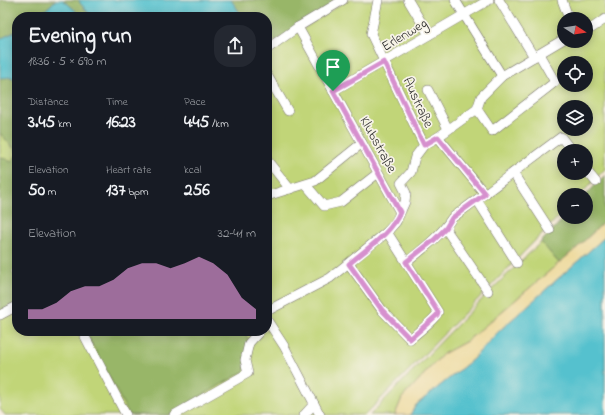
<!DOCTYPE html>
<html lang="en">
<head>
<meta charset="utf-8">
<style>
  :root { --surface:#171b24; --page:#242831; --text:#f1f3f6; --muted:#9ea1a6; --accent:#d690ce }
  body { margin:0; font-family:"Indie Flower",sans-serif; background:var(--page); color:var(--text); height:100vh; display:flex; flex-direction:column; font-size:15px; white-space:nowrap }
  * { box-sizing:border-box; margin:0 }
  p { font-size:13px; color:var(--muted) }
  .icon { flex:none; width:22px; height:22px; fill:none; stroke:currentColor; stroke-width:2; stroke-linecap:round; stroke-linejoin:round }
  .map { position:relative; flex:1; overflow:hidden }
  .panel { position:absolute; left:12px; top:12px; width:260px; height:324px; display:flex; flex-direction:column; background:var(--surface); border-radius:16px; box-shadow:0 2px 10px #0003 }
  .panel>* { flex:none }
  .needle { width:26px; rotate:102deg }
  .fabs { position:absolute; left:557px; top:12px; display:grid; gap:8px }
  .fabs a { display:grid; place-items:center; width:36px; height:36px; border-radius:50%; background:var(--surface); box-shadow:0 2px 10px #0003; font-size:20px }
  .pin { position:absolute; display:grid; place-items:center; width:34px; height:34px; color:#fff; margin:-41px -17px; border-radius:50% 50% 50% 0; rotate:-45deg; box-shadow:0 0 4px #0007 }
  .pin .icon { rotate:45deg }
  .round { display:grid; place-items:center; flex:none; width:42px; height:42px; border-radius:16px; background:var(--page) }
  .headline { display:flex; align-items:center; justify-content:space-between; height:68px; padding:0 16px }
  h1 { font-size:22px; font-weight:800; line-height:30px }
  .metrics { display:grid; grid-template-columns:repeat(3,1fr); gap:6px; height:68px; padding:4px 16px }
  .metrics div { display:grid; align-content:center }
  .metrics b { font-size:17px; font-weight:800 }
  .metrics small { font-size:11px; font-weight:400 }
  .metrics p { font-size:11px }
  .chart { height:112px; padding:8px 16px }
  .chart p { display:flex; justify-content:space-between }
  .chart svg { width:100%; height:72px; margin-top:4px; fill:var(--accent); opacity:.7 }
  .map>svg:first-child { display:block }
  .green { fill:#c1d578; stroke:#768052; fill-rule:evenodd }
  .forest { fill:#98b668; stroke:#62704a }
  .sand { fill:#eeda9e; stroke:#8c8264 }
  .water { fill:#55c1ce; stroke:#40767c }
  .lines { fill:none; stroke-linecap:round; stroke-linejoin:round }
  .street-casing { stroke:#726d66; stroke-width:10 }
  .street { stroke:#fff; stroke-width:9 }
  .route-casing { stroke:#fff; stroke-width:8 }
  .route { stroke:#d690ce; stroke-width:5 }
  .labels { text-anchor:middle; stroke-width:3.5; stroke-linejoin:round; paint-order:stroke }
  .street-label { font-size:14px; fill:#2b2b2b; stroke:#f7f3e8 }
</style>
</head>
<body>
<div class="map">
<svg width="605" height="415" viewBox="0 0 605 415">
  <rect width="100%" height="100%" fill="#f7f3e8"/>
  <filter id="ink" filterUnits="userSpaceOnUse"><feTurbulence type="fractalNoise" baseFrequency=".025" numOctaves="2"/><feDisplacementMap in="SourceGraphic" scale="8" xChannelSelector="R" yChannelSelector="G"/><feConvolveMatrix kernelMatrix="1 2 1 2 8 2 1 2 1" color-interpolation-filters="sRGB"/></filter>
  <filter id="wash" filterUnits="userSpaceOnUse"><feTurbulence type="fractalNoise" baseFrequency=".012" numOctaves="4" result="noise"/><feDisplacementMap in="SourceGraphic" scale="16" xChannelSelector="R" yChannelSelector="G"/><feGaussianBlur stdDeviation="0.9" result="paint"/><feColorMatrix in="noise" values="0 0 0 0 0 0 0 0 0 0 0 0 0 0 0 0 0 1.4 0 .05"/><feComposite in="paint" operator="in"/></filter>
  <g filter="url(#wash)">
    <rect width="100%" height="100%" fill="#f5e8d4"/>
    <g class="green">
      <path d="M 347,0 L 605,0 L 605,169 L 580,195 L 564,195 L 564,211 L 365,415 L 5,415 L 0,409 L 0,313 L 17,304 L 17,331 L 267,331 L 267,52 ZM 564,19 L 586,19 L 586,41 L 564,41 ZM 564,63 L 586,63 L 586,85 L 564,85 ZM 564,107 L 586,107 L 586,129 L 564,129 ZM 564,151 L 586,151 L 586,173 L 564,173 Z"/>
      <polygon points="0,133 17,152 17,155 11,162 0,156"/>
      <polygon points="541,242 559,263 467,341 443,354 402,398 395,415 370,415 489,292"/>
    </g>
    <g class="forest">
      <polygon points="0,0 56,0 38,17 17,17 17,31 0,39"/>
      <polygon points="63,0 79,0 80,3 92,17 78,17 75,10"/>
      <polygon points="231,0 340,0 267,47 267,17 243,17"/>
      <polygon points="12,77 17,83 17,152 0,133 0,78"/>
      <polygon points="17,155 17,269 12,272 17,279 17,304 0,313 0,156 11,162"/>
      <polygon points="605,175 605,221 578,247 559,263 541,242 565,217 586,217 586,195"/>
      <polygon points="85,331 245,331 248,340 245,371 168,415 129,415"/>
    </g>
    <polygon class="sand" points="605,221 605,237 498,332 472,360 416,405 410,415 395,415 402,398 443,354 467,341 578,247"/>
    <g class="water">
      <polygon points="56,0 63,0 75,10 78,17 38,17"/>
      <polygon points="79,0 231,0 243,17 92,17 80,3"/>
      <polygon points="17,31 17,83 12,77 0,78 0,39"/>
      <polygon points="605,237 605,415 410,415 416,405 472,360 498,332"/>
    </g>
  </g>
  <g filter="url(#ink)">
    <g class="lines">
      <g class="street-casing">
        <g id="street">
          <polyline points="408,0 429,35"/>
          <polyline points="455,0 502,76"/>
          <polyline points="499,0 534,57"/>
          <polyline points="562,0 569,19"/>
          <polyline points="298,27 400,212"/>
          <polyline points="586,28 592,28 605,19"/>
          <polyline points="267,49 298,27 343,0"/>
          <polyline points="267,75 288,111"/>
          <polyline points="428,90 448,129"/>
          <polyline points="333,91 489,0"/>
          <polyline points="477,109 492,131 555,82 539,54"/>
          <polyline points="438,137 485,194"/>
          <polyline points="424,145 438,137 477,109 481,97 502,76 564,39"/>
          <polyline points="267,160 290,189"/>
          <polyline points="586,170 596,182"/>
          <polyline points="513,173 550,230"/>
          <polyline points="306,185 324,206 341,202 378,173"/>
          <polyline points="267,196 315,181 362,143"/>
          <polyline points="477,200 517,263"/>
          <polyline points="445,228 488,291"/>
          <path d="M 407,262 C 424,248 440,236 452,218 L 561,137 L 572,151"/>
          <path d="M 349,264 L 382,310 L 410,339 C 417,333 435,320 438,312 L 387,232"/>
          <polyline points="267,311 330,278 387,232 396,222 405,202 406,193 401,183 411,172 415,157 424,145 371,34 378,0"/>
          <polyline points="0,315 17,306"/>
          <polyline points="267,320 284,346 320,415"/>
          <polyline points="82,331 126,415"/>
          <polyline points="174,415 248,373 245,360 249,343 260,331"/>
          <polyline points="304,415 314,404"/>
        </g>
      </g>
      <use href="#street" class="street"/>
    </g>
  </g>
  <g class="lines" filter="url(#ink)">
    <g class="route-casing">
      <path id="route" d="M 384,62 L 424,145 L 438,137 L 485,194 L 452,218 L 446,228 L 434,240 L 406,262 L 438,312 L 437,315 L 410,339 L 382,310 L 349,264 C 366,249 392,233 400,212 L 333,91 Z"/>
    </g>
    <use href="#route" class="route"/>
  </g>
  <g class="labels">
    <g class="street-label">
      <text transform="translate(404 34) rotate(-31)" y="5">Erlenweg</text>
      <text transform="translate(419 102) rotate(65)" y="5">Austraße</text>
      <text transform="translate(379 144) rotate(61)" y="5">Klubstraße</text>
    </g>
  </g>
</svg>
<div class="fabs">
<a><svg class="needle" viewBox="-14 -14 28 28"><path d="M0-13l5 13h-10z" fill="#e53935"/><path d="M0 13l5-13h-10z" fill="#9ea1a6"/></svg></a>
<a><svg class="icon" aria-label="locate" viewBox="0 0 24 24"><circle cx="12" cy="12" r="6"/><path d="M12 2v4M12 18v4M2 12h4M18 12h4"/></svg></a>
<a><svg class="icon" aria-label="layers" viewBox="0 0 24 24"><path d="M12 4l9 5-9 5-9-5zM3 14l9 5 9-5"/></svg></a>
<a>+</a>
<a>−</a>
</div>
<div class="pin" style="left:333px;top:91px;background:#1e9e55"><svg class="icon" aria-label="arrive" viewBox="0 0 24 24"><path d="M6 21V4h12l-3 4 3 4H6"/></svg></div>
<section class="panel">
<div class="headline"><div><h1>Evening run</h1><p>18:36 · 5 × 690 m</p></div><a class="round"><svg class="icon" aria-label="share" viewBox="0 0 24 24"><path d="M12 15V3M7 8l5-5 5 5M5 13v7h14v-7"/></svg></a></div>
<div class="metrics">
<div><p>Distance</p><b>3.45<small> km</small></b></div>
<div><p>Time</p><b>16:23</b></div>
<div><p>Pace</p><b>4:45<small> /km</small></b></div>
</div>
<div class="metrics">
<div><p>Elevation</p><b>50<small> m</small></b></div>
<div><p>Heart rate</p><b>137<small> bpm</small></b></div>
<div><p>kcal</p><b>256</b></div>
</div>
<div class="chart"><p><span>Elevation</span>32–41 m</p>
<svg viewBox="0 0 160 44" preserveAspectRatio="none"><path d="M0 44V38L10 38L20 34L30 27L40 24L50 24L60 20L70 13L80 10L90 10L100 13L110 10L120 6L130 10L140 17L150 31L160 38V44z"/></svg>
</div>
</section>
</div>
</body>
</html>
